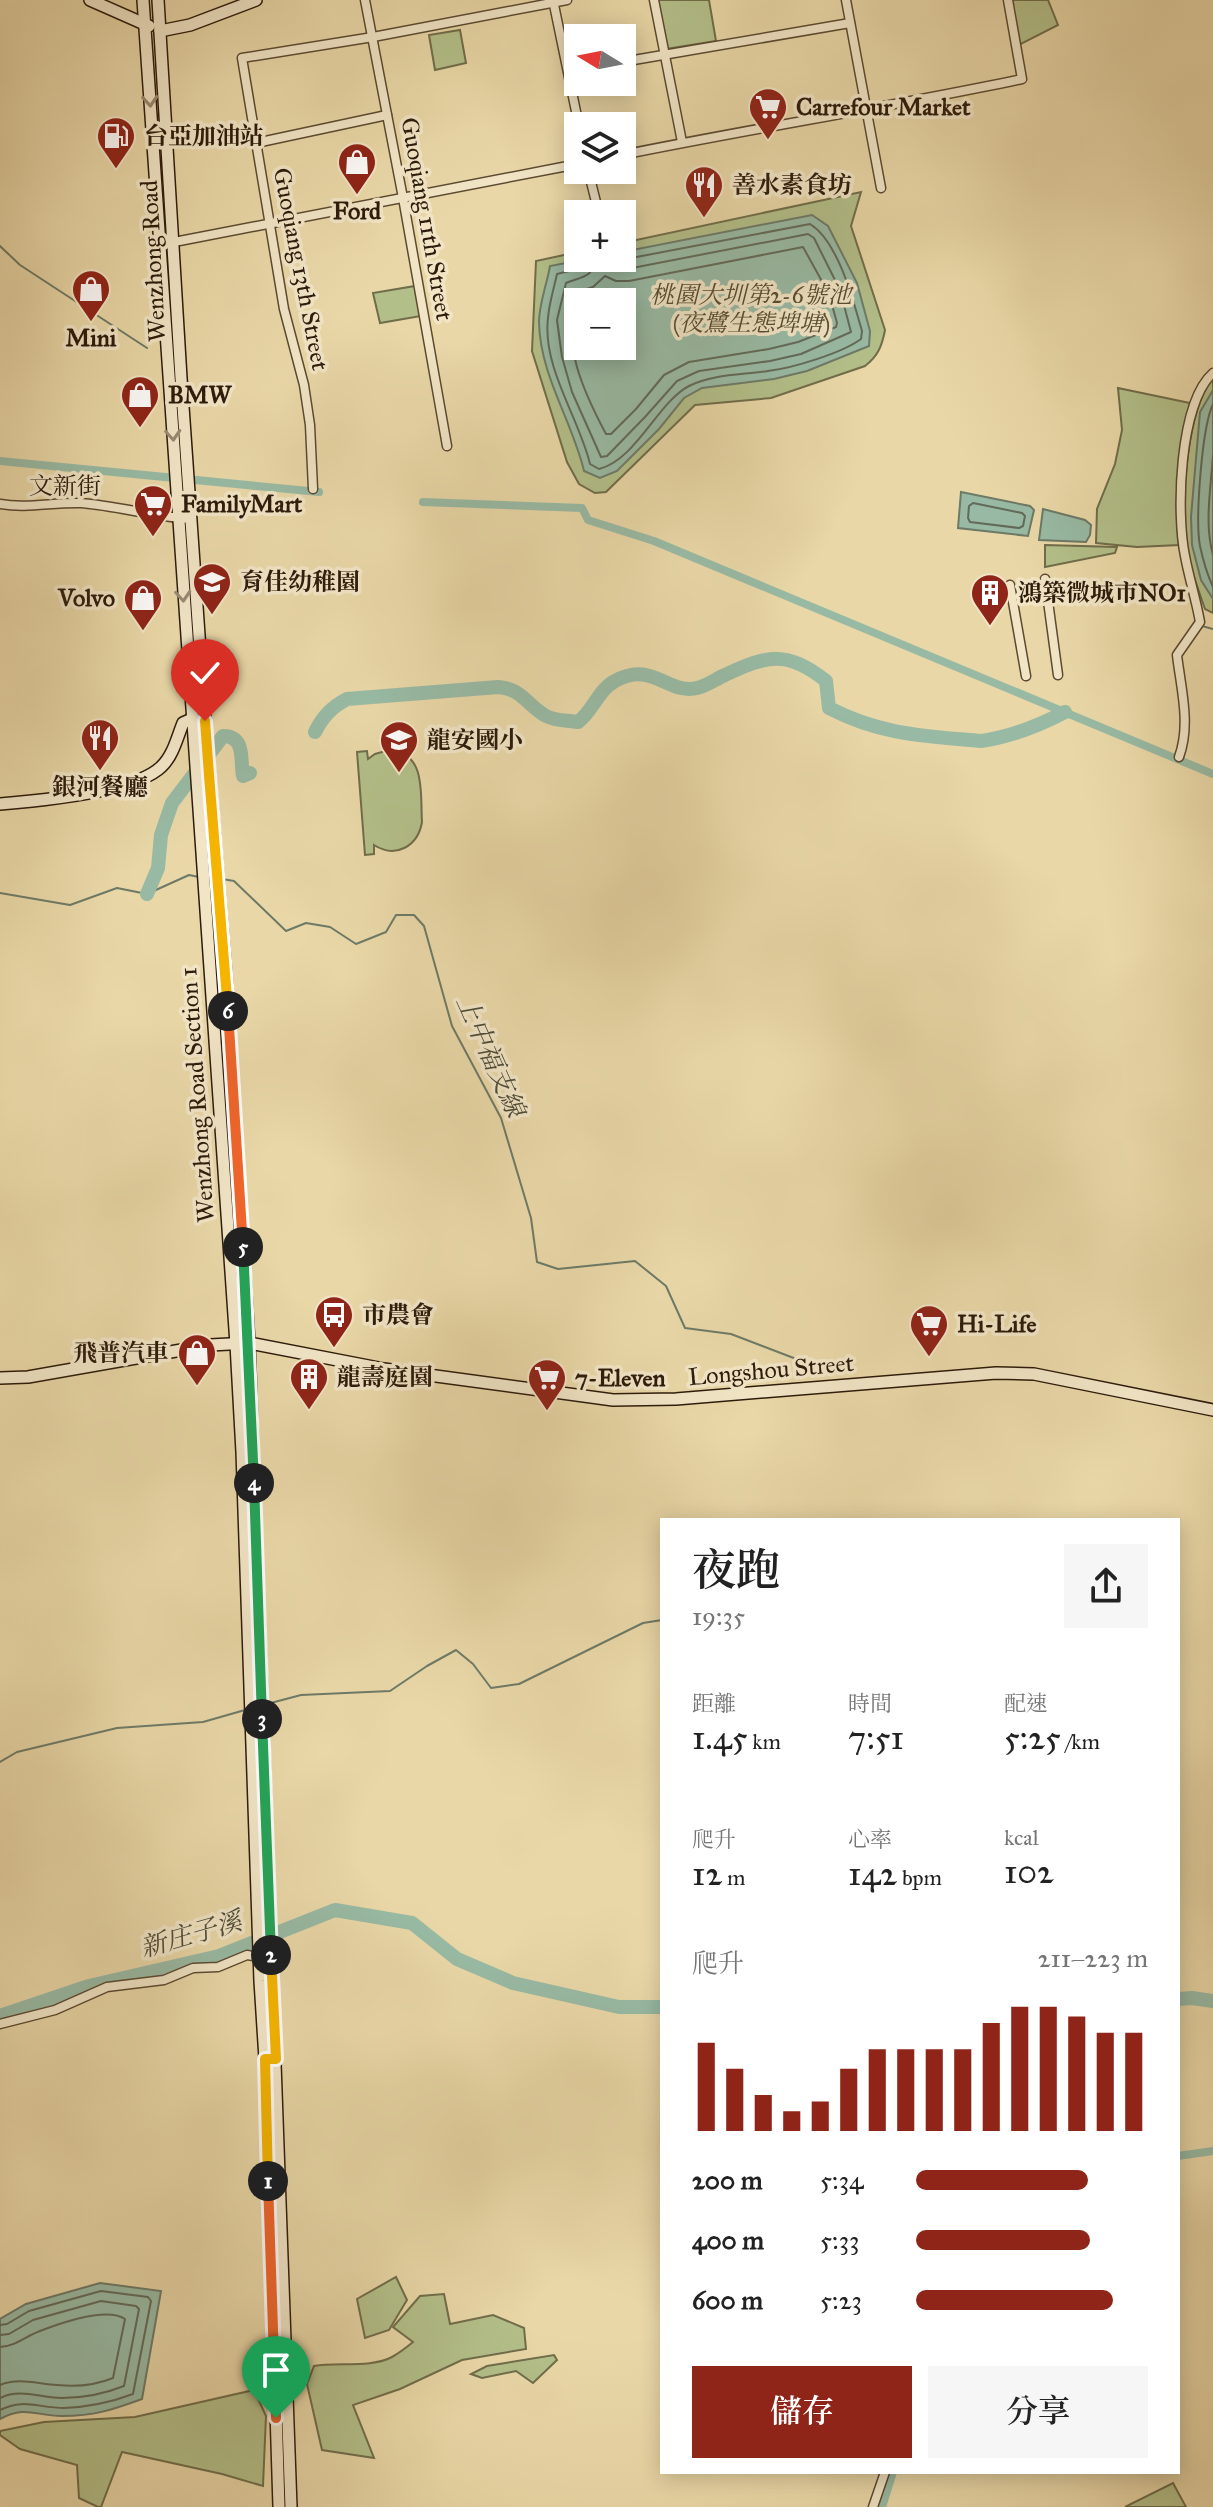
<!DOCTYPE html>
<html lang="zh-TW">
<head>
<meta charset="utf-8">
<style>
  :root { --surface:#fff; --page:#f6f6f6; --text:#222; --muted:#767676; --accent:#8f2418 }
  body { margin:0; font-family:"IM FELL Great Primer","Noto Serif TC",serif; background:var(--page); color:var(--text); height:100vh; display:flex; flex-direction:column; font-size:30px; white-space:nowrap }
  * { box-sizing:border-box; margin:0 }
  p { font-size:26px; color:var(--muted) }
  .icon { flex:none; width:44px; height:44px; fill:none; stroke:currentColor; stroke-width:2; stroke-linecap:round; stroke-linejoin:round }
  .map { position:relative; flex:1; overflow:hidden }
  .drawer { position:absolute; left:660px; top:1518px; width:520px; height:956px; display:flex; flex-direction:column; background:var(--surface); border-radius:0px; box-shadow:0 4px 20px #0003 }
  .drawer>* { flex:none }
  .needle { width:52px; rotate:280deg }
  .fabs { position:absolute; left:564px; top:24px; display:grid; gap:16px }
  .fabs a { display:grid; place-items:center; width:72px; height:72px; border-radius:0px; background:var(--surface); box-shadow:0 4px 20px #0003; font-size:40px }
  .pin { position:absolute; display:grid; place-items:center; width:68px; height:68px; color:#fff; margin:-82px -34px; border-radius:50% 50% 50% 0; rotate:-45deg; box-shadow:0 0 8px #0007 }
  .pin .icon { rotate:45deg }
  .km { position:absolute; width:40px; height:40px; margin:-20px; border-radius:50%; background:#222; color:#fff; font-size:22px; line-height:40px; text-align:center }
  .round { display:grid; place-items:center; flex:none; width:84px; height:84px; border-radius:0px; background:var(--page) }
  .headline { display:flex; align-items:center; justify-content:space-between; height:136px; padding:0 32px }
  h1 { font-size:44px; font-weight:600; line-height:60px }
  .metrics { display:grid; grid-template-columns:repeat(3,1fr); gap:12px; height:136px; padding:8px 32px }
  .metrics div { display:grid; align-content:center }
  .metrics b { font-size:34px; font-weight:600 }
  .metrics small { font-size:22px; font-weight:400 }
  .metrics p { font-size:22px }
  .chart { height:224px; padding:16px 32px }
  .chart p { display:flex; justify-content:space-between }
  .chart svg { width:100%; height:144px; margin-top:8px; stroke:var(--accent); stroke-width:6 }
  .button { display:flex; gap:16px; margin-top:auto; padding:16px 32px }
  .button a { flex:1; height:92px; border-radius:0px; background:var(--accent); color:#fff; font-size:32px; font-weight:600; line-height:92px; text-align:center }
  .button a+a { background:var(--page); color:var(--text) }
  ul { padding:0 32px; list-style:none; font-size:26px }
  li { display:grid; grid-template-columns:128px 96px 1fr; align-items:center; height:60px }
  li i { height:20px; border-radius:10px; background:var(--accent) }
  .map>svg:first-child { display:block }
  .green { fill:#b3bf89; stroke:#706d4a; stroke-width:2; fill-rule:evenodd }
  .water { fill:#98baa4; stroke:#6d7a67; stroke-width:2; fill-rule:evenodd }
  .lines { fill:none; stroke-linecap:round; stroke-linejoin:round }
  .shore { stroke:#626a58; stroke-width:2 }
  .stream { stroke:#6d7a67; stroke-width:2 }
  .canal { stroke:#98baa4; stroke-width:8 }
  .river { stroke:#98baa4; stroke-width:14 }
  .street-casing { stroke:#5c4a32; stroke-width:11 }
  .secondary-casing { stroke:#2d1b0b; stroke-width:14 }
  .street { stroke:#f1e5c6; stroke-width:8 }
  .secondary { stroke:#f1e5c6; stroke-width:11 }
  .oneway { stroke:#998a72 }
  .split-1-casing { stroke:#fff; stroke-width:16 }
  .split-2-casing { stroke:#fff; stroke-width:16 }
  .split-3-casing { stroke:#fff; stroke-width:16 }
  .split-4-casing { stroke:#fff; stroke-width:16 }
  .split-5-casing { stroke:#fff; stroke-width:16 }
  .split-6-casing { stroke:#fff; stroke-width:16 }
  .split-7-casing { stroke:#fff; stroke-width:16 }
  .split-8-casing { stroke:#fff; stroke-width:16 }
  .split-1 { stroke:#f0652b; stroke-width:10 }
  .split-2 { stroke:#f5b400; stroke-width:10 }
  .split-3 { stroke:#22a559; stroke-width:10 }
  .split-4 { stroke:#22a559; stroke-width:10 }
  .split-5 { stroke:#22a559; stroke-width:10 }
  .split-6 { stroke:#f0652b; stroke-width:10 }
  .split-7 { stroke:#f5b400; stroke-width:10 }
  .split-8 { stroke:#f5b400; stroke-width:10 }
  .labels { text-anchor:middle; stroke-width:7; stroke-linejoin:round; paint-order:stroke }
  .poi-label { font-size:24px; font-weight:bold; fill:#2d1b0b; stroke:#f1e5c6; text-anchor:start }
  .street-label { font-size:24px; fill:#2d1b0b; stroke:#f1e5c6 }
  .park-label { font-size:24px; font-style:italic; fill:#554c31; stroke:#f1e5c6 }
  .water-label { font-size:26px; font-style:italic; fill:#4d4b39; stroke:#f1e5c6 }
</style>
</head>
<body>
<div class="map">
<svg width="1213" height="2507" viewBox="0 0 1213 2507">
  <rect width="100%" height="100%" fill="#e9d7a7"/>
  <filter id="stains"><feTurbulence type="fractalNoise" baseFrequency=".0025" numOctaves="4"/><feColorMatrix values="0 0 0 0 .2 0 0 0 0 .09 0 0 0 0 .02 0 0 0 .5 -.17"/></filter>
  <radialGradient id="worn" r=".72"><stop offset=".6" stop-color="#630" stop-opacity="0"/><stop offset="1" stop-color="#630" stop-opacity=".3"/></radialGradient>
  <g class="green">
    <polygon points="658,0 709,0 716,41 666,49"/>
    <polygon points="1008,0 1048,0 1058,25 1015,47"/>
    <polygon points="460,30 466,63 435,70 429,35"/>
    <path d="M 861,192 L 851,226 L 885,330 C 882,346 878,356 865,366 L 771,398 L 695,405 L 606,492 L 595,493 L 579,484 L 567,462 L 532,351 L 536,261 L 578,252 L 578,258 L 622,258 L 622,243 ZM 578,302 L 622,302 L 622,346 L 578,346 Z"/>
    <polygon points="415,286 421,316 380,323 373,293"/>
    <path d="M 1213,378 L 1213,613 L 1205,609 C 1197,586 1187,560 1185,536 C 1182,496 1187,409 1213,378 Z"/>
    <path d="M 1118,388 L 1190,403 C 1179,451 1173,496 1179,545 L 1137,547 L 1096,543 L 1097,509 L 1115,464 L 1122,430 Z"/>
    <polygon points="1045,545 1117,547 1115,553 1045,567"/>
    <path d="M 389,750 C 427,753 420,793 422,822 C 418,846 396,859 374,845 L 374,854 L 365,855 L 357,752 L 367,751 L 368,759 L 375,754 Z"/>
    <polygon points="396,2277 407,2300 389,2330 365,2338 357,2299"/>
    <path d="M 444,2294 L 450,2324 L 493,2315 L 524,2328 L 526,2349 L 462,2360 L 400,2389 L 353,2405 L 374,2458 L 322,2450 L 307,2384 L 314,2366 C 337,2362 372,2368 392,2357 C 399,2353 407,2347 413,2342 L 393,2327 L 420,2296 Z"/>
    <polygon points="554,2355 557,2360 533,2383 516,2371 482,2378 471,2374 487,2366"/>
    <polygon points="254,2390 266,2416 263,2486 222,2474 122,2452 101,2507 98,2507 79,2498 77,2465 20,2449 0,2435 0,2431 44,2422 135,2417"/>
    <polygon points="1173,2483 1186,2507 1125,2507"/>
  </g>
  <g class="water">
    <path d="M 812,215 L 828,226 L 857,283 L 870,331 L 869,346 L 807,371 L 774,379 L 702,388 L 684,398 L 659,429 L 617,471 L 600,478 L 584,471 C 572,420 540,376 539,322 C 539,304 547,284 550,266 L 592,258 L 622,258 L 622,252 ZM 578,302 L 622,302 L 622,346 L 578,346 Z"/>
    <polygon points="1213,390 1213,599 1201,580 1192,545 1191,517 1200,412"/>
    <polygon points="961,492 1030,506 1034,510 1028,536 958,528"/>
    <polygon points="1043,509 1085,520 1091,525 1090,535 1086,542 1039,540"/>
    <path d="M 100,2283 L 161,2291 L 142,2399 C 112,2410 94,2416 62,2416 C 35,2416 26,2405 0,2419 L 0,2319 L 26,2304 Z"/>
  </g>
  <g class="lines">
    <g class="shore">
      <path d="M 803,247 L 829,294 L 837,323 L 836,327 L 798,342 L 769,349 L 689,362 L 664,375 L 636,409 L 611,434 L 606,434 C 583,391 560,341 577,292 L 593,287 L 605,276 L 616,281 L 629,281 Z"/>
      <path d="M 586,258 L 581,268 L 557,274 C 554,288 549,304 548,318 C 542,367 579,418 590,464 L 599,469 C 636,460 658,402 689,386 C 713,374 742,375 768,371 C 793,368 842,353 861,339 L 862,331 C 853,300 838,241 810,224 L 626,259 L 619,258"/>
      <path d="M 596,258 C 594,278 580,277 566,283 L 557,320 L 562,357 L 572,392 L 601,457 L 607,456 L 645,417 L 677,381 L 699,371 L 770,361 L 801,354 L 851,332 L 840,290 L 814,238 L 808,234 L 627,269 L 614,267 L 606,258"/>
      <path d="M 1213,404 C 1202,427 1195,519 1200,546 C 1203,560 1207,574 1213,587"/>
      <path d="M 1213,455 C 1211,488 1204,523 1213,555"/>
      <polygon points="973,503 1022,513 1025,516 1023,526 1019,528 970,522 968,518 969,506"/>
      <path d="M 0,2325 L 7,2324 L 29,2311 L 101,2291 L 148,2297 L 151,2301 L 133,2394 C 109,2403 90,2407 64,2408 C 39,2408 23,2398 0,2410"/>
      <path d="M 0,2335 L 9,2334 L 33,2320 L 101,2301 L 136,2306 L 139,2309 L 124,2386 C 104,2394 85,2398 62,2398 C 41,2398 20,2388 0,2398"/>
      <path d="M 0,2347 C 16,2346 26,2336 40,2331 C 61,2323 107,2307 125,2319 L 113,2378 C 96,2385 76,2387 57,2385 C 38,2384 18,2377 0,2385"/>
    </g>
    <g class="stream">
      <polyline points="0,246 20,265 147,348"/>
      <polyline points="1185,651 1202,626 1213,629"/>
      <polyline points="222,879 234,881 286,931 306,923 330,927 356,944 386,932 396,915 414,915 424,926 452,1026 501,1118 531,1218 537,1262 558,1269 635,1261 666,1286 685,1328 731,1334 812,1365"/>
      <polyline points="0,893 70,905 117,888 147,894 189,875 199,877"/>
      <polyline points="267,1704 301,1695 390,1691 427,1666 456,1650 473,1664 491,1688 519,1684 643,1623 662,1620"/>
      <polyline points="0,1762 17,1752 117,1728 203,1722 245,1710"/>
    </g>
    <g class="canal">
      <polyline points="0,461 319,492"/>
      <polyline points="423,502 582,508 588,520 654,541 1213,774"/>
      <polyline points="1178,2156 1213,2151"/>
      <polyline points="882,2507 893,2472"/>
    </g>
    <g class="river">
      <path d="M 315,732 C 323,716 332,707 347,699 L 498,687 C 521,688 528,706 546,716 C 555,721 567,720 578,722 C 593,711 598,690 615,681 C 652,660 668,695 697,688 C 706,686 716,679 725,675 C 767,655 788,650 826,681 L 829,708 C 881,735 924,736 981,741 C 1011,737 1038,726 1065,712"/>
      <path d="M 147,894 L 158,868 L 161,835 L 172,803 L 223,736 C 246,736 240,760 243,776 L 250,773"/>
      <polyline points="1178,1999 1192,1998 1213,2001"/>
      <polyline points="0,2016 89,1986 219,1956 335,1910 412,1923 457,1959 513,1983 619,2007 662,2007"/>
    </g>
    <g class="street-casing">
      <g id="street">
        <polyline points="365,0 403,198 447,446"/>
        <polyline points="553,0 579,126"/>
        <polyline points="654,0 682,142"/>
        <polyline points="846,0 881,188"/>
        <polyline points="622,62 850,23"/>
        <polyline points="256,143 387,115"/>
        <path d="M 622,155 C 755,128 889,107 1022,79 L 1008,0"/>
        <polyline points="588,170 599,214"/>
        <polyline points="169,243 578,164"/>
        <polyline points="313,489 310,425 304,385 284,309 242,58 373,37 567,0"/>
        <path d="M 0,504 C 27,509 53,502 81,503 C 118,506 155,517 192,519"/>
        <polyline points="1045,579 1058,675"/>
        <polyline points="1010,585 1026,676"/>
        <path d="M 1179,757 C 1191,724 1181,689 1177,655 L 1200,622 C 1196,599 1189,578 1185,556 C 1176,513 1179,403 1213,373"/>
        <polyline points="0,2024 55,2010 107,1987 164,1980 193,1968 218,1967 247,1955 259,1957 270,1984"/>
        <polyline points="873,2507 885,2472"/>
      </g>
    </g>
    <g class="secondary-casing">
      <g id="secondary">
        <polyline points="90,0 149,26"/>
        <polyline points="143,0 236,1344 242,1452 260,1981 265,2059 279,2507"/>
        <polyline points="158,0 181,378 205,721 226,975 249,1343 291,2507"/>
        <polyline points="160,31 190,25 256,0"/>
        <path d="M 0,804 C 37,801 135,792 161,767 C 173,756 177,738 183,723 L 192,719 L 197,720"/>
        <polyline points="0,1378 28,1377 210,1345 249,1343 384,1369 613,1400 676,1399 996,1373 1034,1374 1213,1410"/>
      </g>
    </g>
    <use href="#street" class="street"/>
    <use href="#secondary" class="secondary"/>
  </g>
  <defs><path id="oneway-chevron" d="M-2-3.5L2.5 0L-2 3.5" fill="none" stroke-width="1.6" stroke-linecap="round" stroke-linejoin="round" transform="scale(2)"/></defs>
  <g class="oneway">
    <use href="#oneway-chevron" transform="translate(150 101) rotate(86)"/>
    <use href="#oneway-chevron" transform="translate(173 435) rotate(86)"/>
    <use href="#oneway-chevron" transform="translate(183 596) rotate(86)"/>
  </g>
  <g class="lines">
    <g class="split-1-casing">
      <polyline id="split-1" points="268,2181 276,2418"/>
    </g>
    <g class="split-2-casing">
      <polyline id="split-2" points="268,2181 265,2059 276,2059 271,1955"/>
    </g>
    <g class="split-3-casing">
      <polyline id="split-3" points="262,1719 271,1955"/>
    </g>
    <g class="split-4-casing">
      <polyline id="split-4" points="254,1483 262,1719"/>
    </g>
    <g class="split-5-casing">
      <polyline id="split-5" points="243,1247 254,1483"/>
    </g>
    <g class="split-6-casing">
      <polyline id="split-6" points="228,1011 243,1247"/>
    </g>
    <g class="split-7-casing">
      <polyline id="split-7" points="209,775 228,1011"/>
    </g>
    <g class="split-8-casing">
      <polyline id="split-8" points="205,721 209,775"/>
    </g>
    <use href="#split-1" class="split-1"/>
    <use href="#split-2" class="split-2"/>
    <use href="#split-3" class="split-3"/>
    <use href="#split-4" class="split-4"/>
    <use href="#split-5" class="split-5"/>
    <use href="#split-6" class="split-6"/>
    <use href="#split-7" class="split-7"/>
    <use href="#split-8" class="split-8"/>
  </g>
  <defs>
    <g id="supermarket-pin" transform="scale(2)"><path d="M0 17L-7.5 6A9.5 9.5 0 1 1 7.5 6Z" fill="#8f2418" stroke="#f1e5c6"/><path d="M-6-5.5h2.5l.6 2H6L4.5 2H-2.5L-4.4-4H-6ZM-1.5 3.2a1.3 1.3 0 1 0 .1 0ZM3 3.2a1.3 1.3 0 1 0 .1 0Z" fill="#fff"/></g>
    <g id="fuel-pin" transform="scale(2)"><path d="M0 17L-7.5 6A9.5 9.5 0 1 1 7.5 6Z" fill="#8f2418" stroke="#f1e5c6"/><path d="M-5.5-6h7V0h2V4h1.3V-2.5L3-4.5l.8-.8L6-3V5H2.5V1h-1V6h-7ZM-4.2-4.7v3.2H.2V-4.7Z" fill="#fff"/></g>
    <g id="shop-pin" transform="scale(2)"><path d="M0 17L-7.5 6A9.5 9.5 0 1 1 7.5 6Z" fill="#8f2418" stroke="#f1e5c6"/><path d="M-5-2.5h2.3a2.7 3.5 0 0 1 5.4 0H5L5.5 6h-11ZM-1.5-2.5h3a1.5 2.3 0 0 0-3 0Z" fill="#fff"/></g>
    <g id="restaurant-pin" transform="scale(2)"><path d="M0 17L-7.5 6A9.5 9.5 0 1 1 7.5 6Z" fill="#8f2418" stroke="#f1e5c6"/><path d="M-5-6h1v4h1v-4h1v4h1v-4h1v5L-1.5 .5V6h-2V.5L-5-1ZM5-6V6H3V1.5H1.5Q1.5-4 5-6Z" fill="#fff"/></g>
    <g id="school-pin" transform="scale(2)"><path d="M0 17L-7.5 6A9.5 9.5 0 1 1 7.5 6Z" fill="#8f2418" stroke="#f1e5c6"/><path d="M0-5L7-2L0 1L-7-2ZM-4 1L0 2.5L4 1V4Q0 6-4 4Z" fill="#fff"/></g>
    <g id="building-pin" transform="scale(2)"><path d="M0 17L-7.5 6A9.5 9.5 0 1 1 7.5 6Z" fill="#8f2418" stroke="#f1e5c6"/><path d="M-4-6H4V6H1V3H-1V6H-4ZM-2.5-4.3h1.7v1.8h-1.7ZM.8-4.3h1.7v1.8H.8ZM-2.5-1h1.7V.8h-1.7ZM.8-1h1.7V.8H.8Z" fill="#fff"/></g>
    <g id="bus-pin" transform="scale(2)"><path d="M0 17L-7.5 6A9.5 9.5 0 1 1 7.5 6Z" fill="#8f2418" stroke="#f1e5c6"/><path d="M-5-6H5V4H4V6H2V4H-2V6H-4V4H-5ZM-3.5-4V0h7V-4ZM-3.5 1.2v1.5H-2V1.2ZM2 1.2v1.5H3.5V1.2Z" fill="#fff"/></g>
  </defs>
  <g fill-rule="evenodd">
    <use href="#supermarket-pin" x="768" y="107"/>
    <use href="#fuel-pin" x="116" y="136"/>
    <use href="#shop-pin" x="357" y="162"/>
    <use href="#restaurant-pin" x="704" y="185"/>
    <use href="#shop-pin" x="91" y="289"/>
    <use href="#shop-pin" x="140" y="395"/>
    <use href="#supermarket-pin" x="153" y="504"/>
    <use href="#school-pin" x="212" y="582"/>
    <use href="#building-pin" x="990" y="593"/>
    <use href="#shop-pin" x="143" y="598"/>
    <use href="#restaurant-pin" x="100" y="738"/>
    <use href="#school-pin" x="399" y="740"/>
    <use href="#bus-pin" x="334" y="1315"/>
    <use href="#supermarket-pin" x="929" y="1324"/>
    <use href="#shop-pin" x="197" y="1353"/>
    <use href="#building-pin" x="309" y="1377"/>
    <use href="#supermarket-pin" x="547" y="1378"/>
  </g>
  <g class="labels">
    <g class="poi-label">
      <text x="796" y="115">Carrefour Market</text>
      <text x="144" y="144">台亞加油站</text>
      <text x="732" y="193">善水素食坊</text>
      <text x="357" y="219" text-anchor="middle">Ford</text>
      <text x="91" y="346" text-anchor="middle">Mini</text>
      <text x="168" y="403">BMW</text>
      <text x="181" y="512">FamilyMart</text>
      <text x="240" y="590">育佳幼稚園</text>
      <text x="1018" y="601">鴻築微城市NO1</text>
      <text x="115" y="606" text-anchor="end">Volvo</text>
      <text x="427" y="748">龍安國小</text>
      <text x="100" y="795" text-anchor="middle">銀河餐廳</text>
      <text x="362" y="1323">市農會</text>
      <text x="957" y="1332">Hi-Life</text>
      <text x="169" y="1361" text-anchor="end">飛普汽車</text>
      <text x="337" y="1385">龍壽庭園</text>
      <text x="575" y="1386">7-Eleven</text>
    </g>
    <g class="street-label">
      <text transform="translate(427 219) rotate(80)" y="8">Guoqiang 11th Street</text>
      <text transform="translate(153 261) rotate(-93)" y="8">Wenzhong Road</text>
      <text transform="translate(301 269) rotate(79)" y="8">Guoqiang 13th Street</text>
      <text x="65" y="494">文新街</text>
      <text transform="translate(197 1095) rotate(-94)" y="8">Wenzhong Road Section 1</text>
      <text transform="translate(771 1370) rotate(-5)" y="8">Longshou Street</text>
    </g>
    <g class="park-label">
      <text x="751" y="303">桃園大圳第2-6號池<tspan x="751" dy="28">(夜鷺生態埤塘)</tspan></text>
    </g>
    <g class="water-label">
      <text transform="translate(491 1056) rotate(66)" y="9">上中福支線</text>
      <text transform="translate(191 1934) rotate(-16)" y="9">新庄子溪</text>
    </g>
  </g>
  <rect width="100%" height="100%" filter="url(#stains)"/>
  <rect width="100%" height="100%" fill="url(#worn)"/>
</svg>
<div class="fabs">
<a><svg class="needle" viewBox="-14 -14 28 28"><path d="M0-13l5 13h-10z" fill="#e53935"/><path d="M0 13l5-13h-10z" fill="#767676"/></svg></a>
<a><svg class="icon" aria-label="layers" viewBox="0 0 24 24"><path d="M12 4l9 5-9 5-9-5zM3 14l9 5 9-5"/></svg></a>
<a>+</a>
<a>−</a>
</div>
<div class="pin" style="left:276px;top:2418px;background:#1e9e55"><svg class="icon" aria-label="arrive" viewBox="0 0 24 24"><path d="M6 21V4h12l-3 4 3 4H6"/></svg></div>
<div class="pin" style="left:205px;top:721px;background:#d93025"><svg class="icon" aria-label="check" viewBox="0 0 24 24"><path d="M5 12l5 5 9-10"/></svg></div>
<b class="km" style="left:268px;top:2181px">1</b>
<b class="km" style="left:271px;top:1955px">2</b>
<b class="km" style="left:262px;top:1719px">3</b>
<b class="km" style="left:254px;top:1483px">4</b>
<b class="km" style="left:243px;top:1247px">5</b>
<b class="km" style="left:228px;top:1011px">6</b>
<section class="drawer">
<div class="headline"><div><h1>夜跑</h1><p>19:35</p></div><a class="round"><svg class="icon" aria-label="share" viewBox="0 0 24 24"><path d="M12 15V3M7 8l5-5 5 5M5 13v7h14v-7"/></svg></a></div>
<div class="metrics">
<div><p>距離</p><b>1.45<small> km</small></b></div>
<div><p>時間</p><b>7:51</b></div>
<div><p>配速</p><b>5:25<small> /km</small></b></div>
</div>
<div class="metrics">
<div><p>爬升</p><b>12<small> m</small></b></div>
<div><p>心率</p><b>142<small> bpm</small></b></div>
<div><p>kcal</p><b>102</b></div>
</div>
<div class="chart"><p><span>爬升</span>211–223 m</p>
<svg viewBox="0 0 160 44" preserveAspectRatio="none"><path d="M5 44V17M15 44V25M25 44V33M35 44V38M45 44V35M55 44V25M65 44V19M75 44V19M85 44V19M95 44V19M105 44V11M115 44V6M125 44V6M135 44V9M145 44V14M155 44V14"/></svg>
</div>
<ul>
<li><b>200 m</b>5:34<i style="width:74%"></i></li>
<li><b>400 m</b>5:33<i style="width:75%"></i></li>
<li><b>600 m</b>5:23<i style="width:85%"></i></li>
</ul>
<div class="button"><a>儲存</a><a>分享</a></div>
</section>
</div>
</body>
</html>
